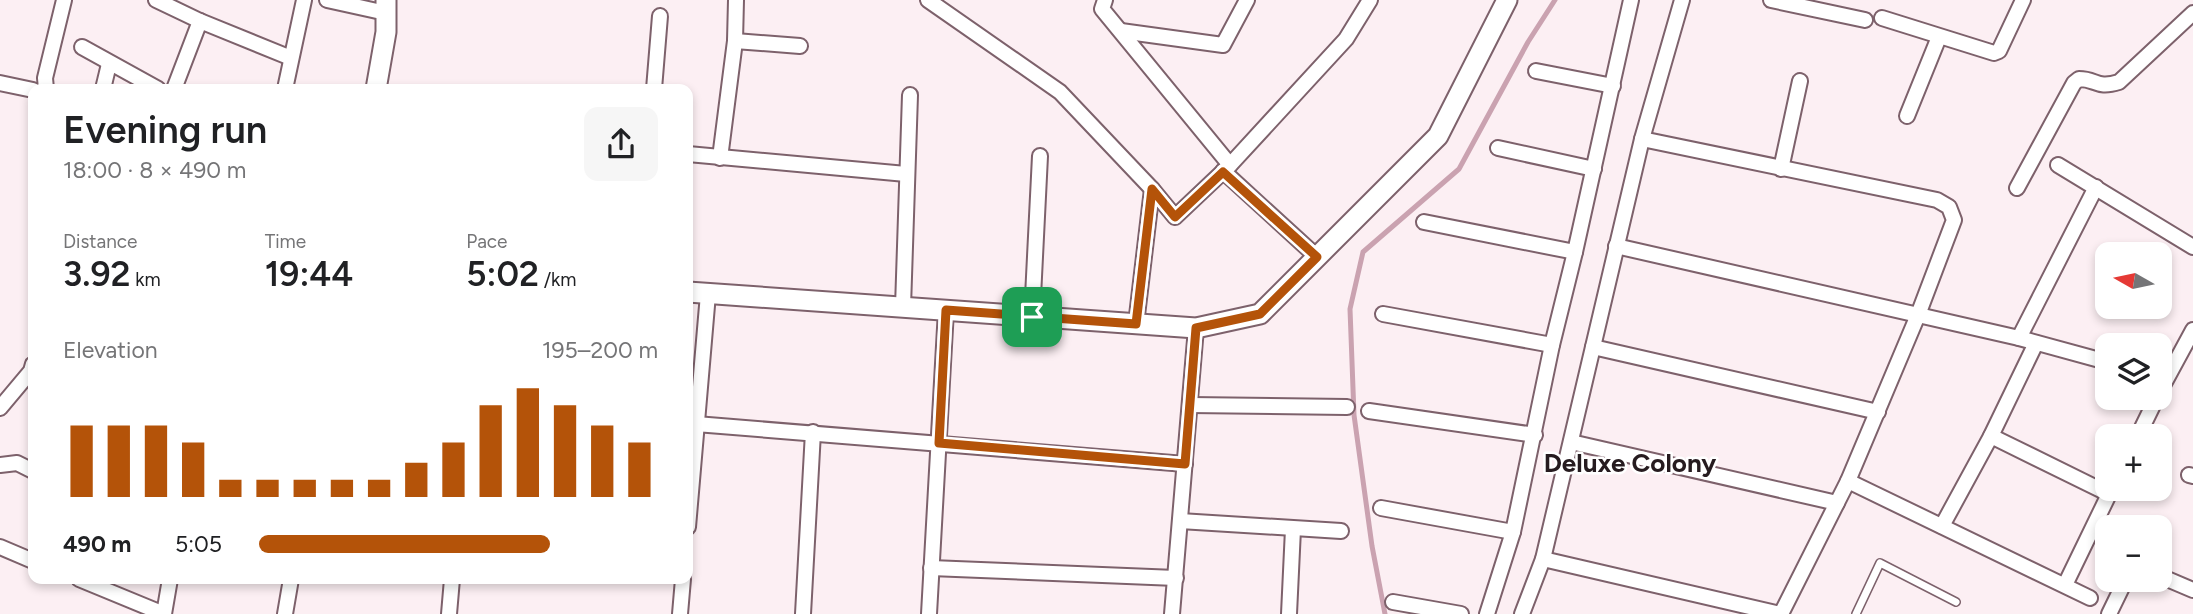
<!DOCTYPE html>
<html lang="en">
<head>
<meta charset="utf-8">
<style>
  :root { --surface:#fff; --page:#f6f6f6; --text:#202124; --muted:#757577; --accent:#b45309 }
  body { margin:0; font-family:Figtree,sans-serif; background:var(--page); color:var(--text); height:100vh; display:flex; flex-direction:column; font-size:26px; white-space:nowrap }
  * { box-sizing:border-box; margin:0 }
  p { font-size:23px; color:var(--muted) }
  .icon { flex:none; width:38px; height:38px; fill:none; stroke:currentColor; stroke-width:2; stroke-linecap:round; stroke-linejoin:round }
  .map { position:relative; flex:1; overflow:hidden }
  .details { position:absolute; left:28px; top:84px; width:665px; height:500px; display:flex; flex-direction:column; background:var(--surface); border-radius:14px; box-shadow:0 4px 10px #0003 }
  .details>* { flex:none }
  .needle { width:46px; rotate:279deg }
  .fabs { position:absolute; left:2095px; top:242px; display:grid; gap:14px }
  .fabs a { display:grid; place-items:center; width:77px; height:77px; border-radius:14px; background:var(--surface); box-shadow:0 4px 10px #0003; font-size:35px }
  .pin { position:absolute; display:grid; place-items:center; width:60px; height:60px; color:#fff; margin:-30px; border-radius:14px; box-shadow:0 4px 10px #0006 }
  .round { display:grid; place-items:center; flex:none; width:74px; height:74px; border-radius:14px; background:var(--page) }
  .head { display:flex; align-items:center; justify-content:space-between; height:119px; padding:0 35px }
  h1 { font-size:38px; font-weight:600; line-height:52px }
  .metrics { display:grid; grid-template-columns:repeat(3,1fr); gap:10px; height:119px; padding:7px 35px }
  .metrics div { display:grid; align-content:center }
  .metrics b { font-size:35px; font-weight:600 }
  .metrics small { font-size:19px; font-weight:400 }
  .metrics p { font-size:19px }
  .chart { height:196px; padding:14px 35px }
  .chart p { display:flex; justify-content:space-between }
  .chart svg { width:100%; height:126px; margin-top:7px; stroke:var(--accent); stroke-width:6 }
  ul { padding:0 35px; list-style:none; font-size:23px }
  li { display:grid; grid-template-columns:112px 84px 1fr; align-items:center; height:52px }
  li i { height:18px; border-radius:9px; background:var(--accent) }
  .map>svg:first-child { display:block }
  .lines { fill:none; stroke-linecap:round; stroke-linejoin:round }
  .stream { stroke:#caa2b0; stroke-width:5 }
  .lane-casing { stroke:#7d616b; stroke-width:10 }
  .street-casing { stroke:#7d616b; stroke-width:18 }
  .secondary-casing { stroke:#7d616b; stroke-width:23 }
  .lane { stroke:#fff; stroke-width:7 }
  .street { stroke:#fff; stroke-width:14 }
  .secondary { stroke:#fff; stroke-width:19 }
  .route-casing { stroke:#fff; stroke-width:14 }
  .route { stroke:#b45309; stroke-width:9 }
  .labels { text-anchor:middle; stroke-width:5; stroke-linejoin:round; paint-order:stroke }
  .neighbourhood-label { font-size:26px; font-weight:bold; fill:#261b1f; stroke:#fff }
</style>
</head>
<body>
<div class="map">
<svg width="2193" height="614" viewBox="0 0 2193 614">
  <rect width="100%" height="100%" fill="#fceff3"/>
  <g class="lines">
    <polyline class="stream" points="1385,614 1372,546 1354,415 1350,309 1363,252 1459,169 1528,42 1555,0"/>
    <g class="lane-casing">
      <polyline id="lane" points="1856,614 1880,563 1956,602"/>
    </g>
    <g class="street-casing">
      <g id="street">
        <polyline points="156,0 200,21 291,58"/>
        <polyline points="327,0 386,13"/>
        <polyline points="928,0 1060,92 1152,189 1175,217 1230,165 1346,39 1370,0"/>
        <polyline points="1105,0 1102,9 1230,165"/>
        <polyline points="1771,0 1865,20"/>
        <polyline points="1882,18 1994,53 1999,51 2023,0"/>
        <polyline points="1121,31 1223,45 1247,0"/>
        <polyline points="735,41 800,46"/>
        <polyline points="82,47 158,89"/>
        <polyline points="1536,71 1613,86"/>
        <polyline points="0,83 33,90"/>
        <polyline points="46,89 45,78 64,0"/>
        <polyline points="103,89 109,64"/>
        <polyline points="174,89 200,21"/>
        <polyline points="285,89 304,0"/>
        <polyline points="654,89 660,16"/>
        <polyline points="1907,116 1939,37"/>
        <polyline points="1642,139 1937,200 1949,207 1954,220 1918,315 1848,481 1781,614"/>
        <polyline points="1498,148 1594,169"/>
        <polyline points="688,154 906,174"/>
        <polyline points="720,158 735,41 736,0"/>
        <polyline points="2058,165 2193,247"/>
        <polyline points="1781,169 1800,81"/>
        <polyline points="1223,171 1317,257"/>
        <path d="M 2017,188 L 2074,83 L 2079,79 C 2097,79 2096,89 2119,82 L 2193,13"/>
        <polyline points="1424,222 1575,252"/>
        <polyline points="1616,246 2019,338 2107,362"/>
        <polyline points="903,307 910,95"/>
        <polyline points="1383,314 1552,345"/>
        <polyline points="1032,317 1040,156"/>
        <polyline points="1136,324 1152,189"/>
        <polyline points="2019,338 2096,187"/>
        <polyline points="1593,347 1878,412"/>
        <polyline points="2160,391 2193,330"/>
        <polyline points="1190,405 1347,407"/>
        <polyline points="0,408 31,371 33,364"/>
        <polyline points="1369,411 1535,435"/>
        <polyline points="696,424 1185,464"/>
        <polyline points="1991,436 2109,494"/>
        <polyline points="2138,436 2157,397"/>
        <polyline points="1571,442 1837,503"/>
        <polyline points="0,465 17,463 33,471"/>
        <polyline points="2189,475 2193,476"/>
        <polyline points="1848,481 2090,598"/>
        <polyline points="1381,508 1513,532"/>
        <polyline points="1180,521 1341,531"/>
        <polyline points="1942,526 1991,436 2036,343"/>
        <polyline points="688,527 708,294"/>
        <polyline points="0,547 33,561"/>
        <polyline points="1543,559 1780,614"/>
        <polyline points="931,568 1176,578"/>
        <polyline points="2160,576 2193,590"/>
        <polyline points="79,579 164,614"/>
        <polyline points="2065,585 2112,488"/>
        <polyline points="1393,602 1461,614"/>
        <polyline points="164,614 170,579"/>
        <polyline points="285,614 291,579"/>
        <polyline points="449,614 452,579"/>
        <polyline points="680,614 683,579"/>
        <polyline points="803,614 813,432"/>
        <polyline points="929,614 946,310"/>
        <polyline points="1172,614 1196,328"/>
        <polyline points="1289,614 1293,529"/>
        <polyline points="1487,614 1513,532 1552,345 1575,252 1631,0"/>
        <polyline points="1522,614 1543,559 1642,139 1682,0"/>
        <polyline points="2109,614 2126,579"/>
      </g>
    </g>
    <g class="secondary-casing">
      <g id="secondary">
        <polyline points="376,89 386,32 386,0"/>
        <polyline points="688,292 1196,328 1260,314 1438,136 1507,0"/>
      </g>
    </g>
    <use href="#lane" class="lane"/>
    <use href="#street" class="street"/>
    <use href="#secondary" class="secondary"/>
  </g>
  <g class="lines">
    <g class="route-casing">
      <polygon id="route" points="1223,172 1317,257 1260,314 1196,328 1185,464 939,443 946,310 1136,324 1152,189 1175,217"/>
    </g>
    <use href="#route" class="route"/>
  </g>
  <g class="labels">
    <g class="neighbourhood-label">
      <text x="1630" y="472">Deluxe Colony</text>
    </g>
  </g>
</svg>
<div class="fabs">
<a><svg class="needle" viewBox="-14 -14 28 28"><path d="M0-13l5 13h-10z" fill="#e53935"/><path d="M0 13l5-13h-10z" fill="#757577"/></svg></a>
<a><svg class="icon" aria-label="layers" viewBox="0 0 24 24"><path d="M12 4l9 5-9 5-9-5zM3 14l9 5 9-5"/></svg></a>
<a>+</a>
<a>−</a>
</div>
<div class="pin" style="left:1032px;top:317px;background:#1e9e55"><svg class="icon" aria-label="arrive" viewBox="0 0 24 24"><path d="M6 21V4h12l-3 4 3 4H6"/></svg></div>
<section class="details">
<div class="head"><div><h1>Evening run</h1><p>18:00 · 8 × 490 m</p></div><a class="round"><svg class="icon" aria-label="share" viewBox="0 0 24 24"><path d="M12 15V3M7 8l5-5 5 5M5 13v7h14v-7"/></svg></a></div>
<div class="metrics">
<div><p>Distance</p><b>3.92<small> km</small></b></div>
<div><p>Time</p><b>19:44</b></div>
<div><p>Pace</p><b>5:02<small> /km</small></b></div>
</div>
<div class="chart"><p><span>Elevation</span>195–200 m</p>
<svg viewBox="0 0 160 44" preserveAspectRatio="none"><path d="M5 44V19M15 44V19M25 44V19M35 44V25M45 44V38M55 44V38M65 44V38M75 44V38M85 44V38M95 44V32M105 44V25M115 44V12M125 44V6M135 44V12M145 44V19M155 44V25"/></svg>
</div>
<ul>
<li><b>490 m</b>5:05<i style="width:73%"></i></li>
</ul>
</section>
</div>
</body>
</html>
